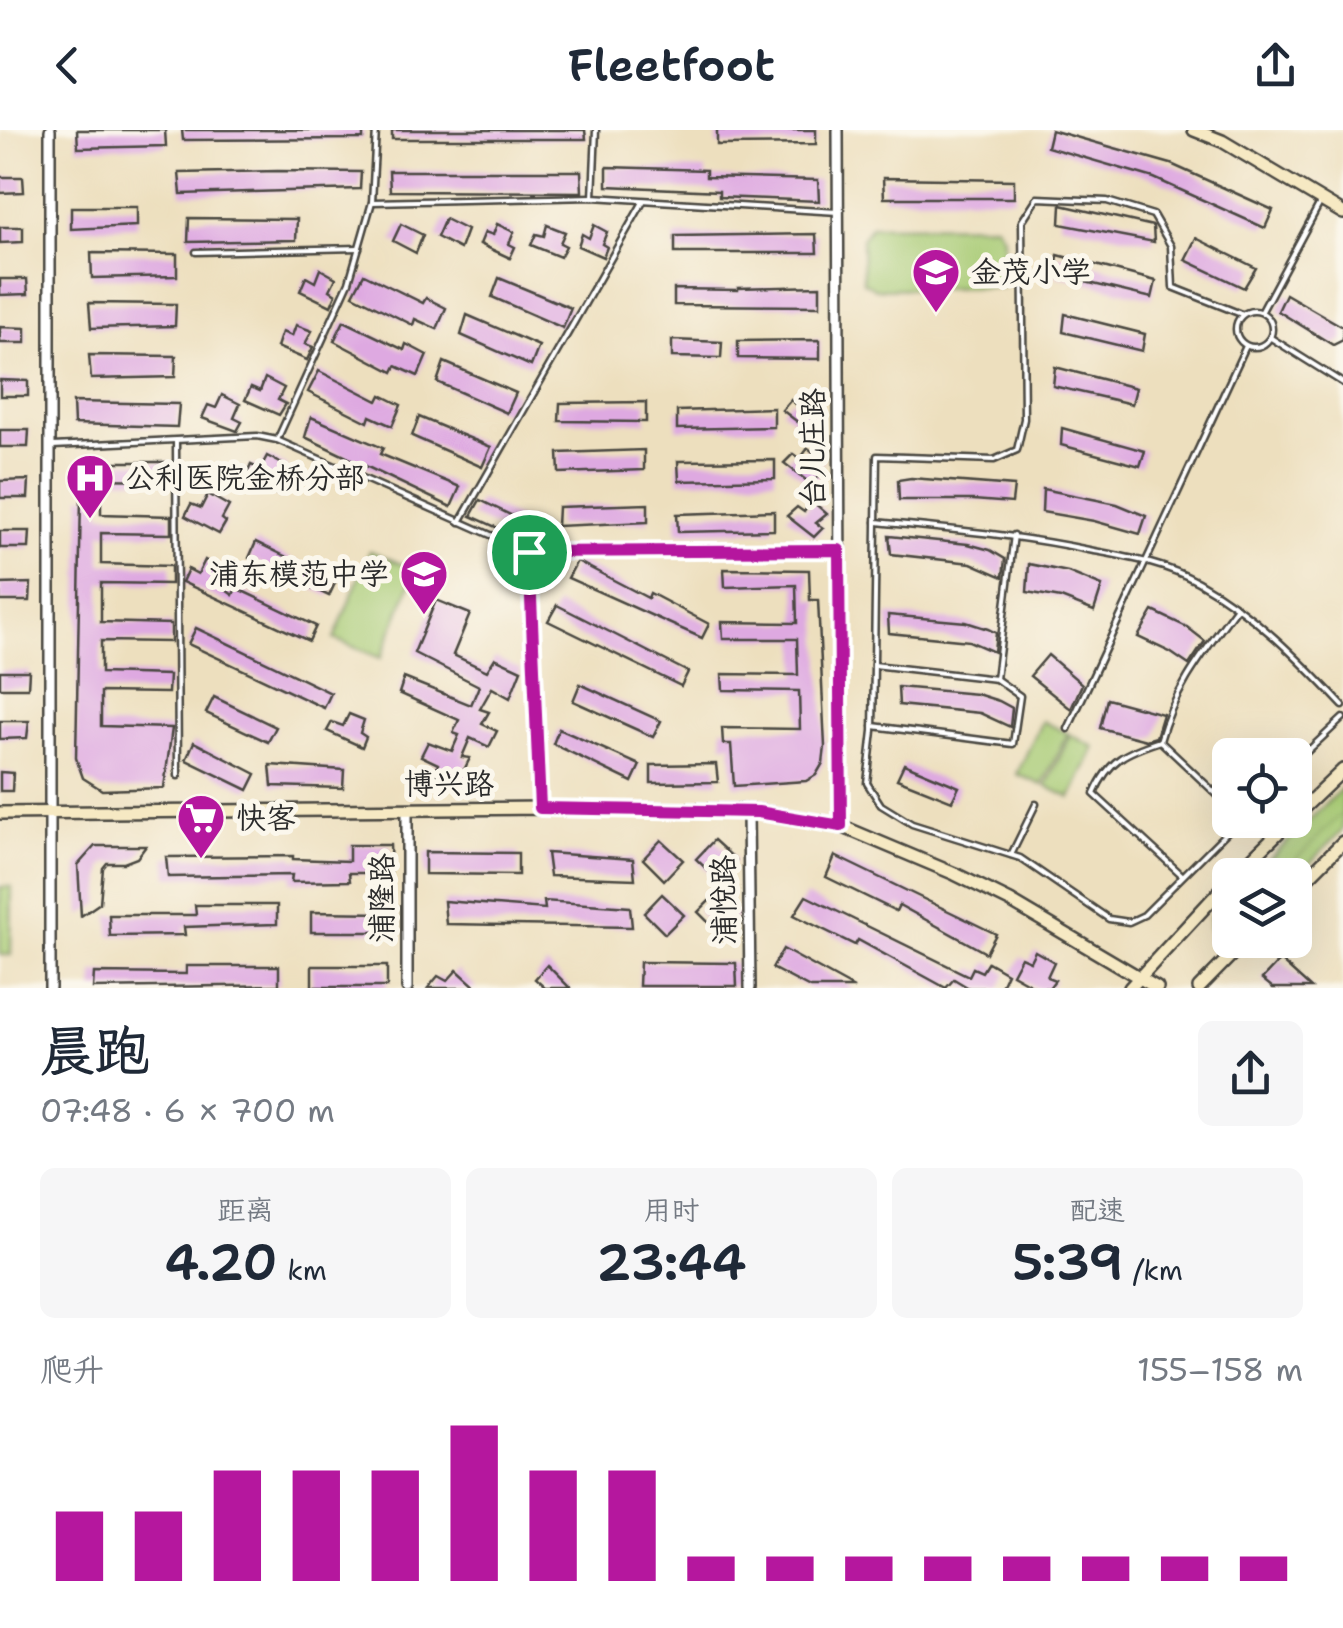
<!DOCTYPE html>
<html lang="zh">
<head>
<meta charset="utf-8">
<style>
  :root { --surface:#fff; --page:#f6f6f7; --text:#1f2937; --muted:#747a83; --accent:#b5179e }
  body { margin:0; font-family:"Shantell Sans","LXGW WenKai TC",sans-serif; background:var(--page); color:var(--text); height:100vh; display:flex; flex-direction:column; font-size:38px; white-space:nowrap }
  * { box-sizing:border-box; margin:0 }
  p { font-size:32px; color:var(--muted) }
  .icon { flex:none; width:55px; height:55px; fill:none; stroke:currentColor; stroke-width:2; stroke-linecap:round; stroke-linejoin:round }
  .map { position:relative; height:858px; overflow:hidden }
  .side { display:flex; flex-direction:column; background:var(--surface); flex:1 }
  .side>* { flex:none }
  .tools { position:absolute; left:1212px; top:608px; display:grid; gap:20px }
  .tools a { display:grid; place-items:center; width:100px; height:100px; border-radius:15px; background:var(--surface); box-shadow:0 10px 40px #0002; font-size:50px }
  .pin { position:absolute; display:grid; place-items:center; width:85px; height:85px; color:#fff; margin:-42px; border:5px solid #fff; border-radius:50%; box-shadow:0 2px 10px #0007 }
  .round { display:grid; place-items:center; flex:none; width:105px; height:105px; border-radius:15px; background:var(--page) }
  .headline { display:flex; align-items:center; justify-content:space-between; height:170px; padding:0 40px }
  h1 { font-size:55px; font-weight:600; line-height:75px }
  .stats { display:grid; grid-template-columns:repeat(3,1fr); gap:15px; height:170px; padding:10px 40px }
  .stats div { display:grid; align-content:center; border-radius:15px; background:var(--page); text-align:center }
  .stats b { font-size:50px; font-weight:600 }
  .stats small { font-size:28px; font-weight:400 }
  .stats p { font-size:28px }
  .chart { height:280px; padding:20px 40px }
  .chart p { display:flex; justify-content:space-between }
  .chart svg { width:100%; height:180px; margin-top:10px; stroke:var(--accent); stroke-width:6 }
  header { display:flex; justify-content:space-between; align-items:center; height:130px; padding:0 40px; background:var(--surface); font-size:45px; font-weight:600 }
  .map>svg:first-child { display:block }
  .garden { fill:url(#garden-furrows); stroke:#6a7b50; stroke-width:2.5 }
  .pitch { fill:#a8cb75; stroke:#6a7b50; stroke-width:2.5 }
  .building { fill:#dea9e1 }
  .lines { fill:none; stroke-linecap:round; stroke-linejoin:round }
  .lane-casing { stroke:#484641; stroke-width:9 }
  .street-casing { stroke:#484641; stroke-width:14 }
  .secondary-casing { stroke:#484641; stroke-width:16 }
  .lane { stroke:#fff; stroke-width:4 }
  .street { stroke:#fff; stroke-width:9 }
  .secondary { stroke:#f6e9c3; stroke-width:11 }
  .route-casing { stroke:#fff; stroke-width:20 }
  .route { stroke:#b5179e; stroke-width:12 }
  .labels { text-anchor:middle; stroke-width:10; stroke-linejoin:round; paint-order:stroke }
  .poi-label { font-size:30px; fill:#2b2b2b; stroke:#fbf7ec; text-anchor:start }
  .street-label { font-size:30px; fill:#2b2b2b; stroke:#fbf7ec }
</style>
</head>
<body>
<header><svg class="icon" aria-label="back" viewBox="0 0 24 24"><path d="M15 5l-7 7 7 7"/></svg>Fleetfoot<svg class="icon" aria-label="share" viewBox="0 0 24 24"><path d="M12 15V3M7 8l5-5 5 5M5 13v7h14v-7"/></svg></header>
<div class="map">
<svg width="1343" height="858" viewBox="0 0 1343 858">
  <defs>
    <pattern id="garden-furrows" width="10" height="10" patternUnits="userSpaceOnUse" patternTransform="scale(2.5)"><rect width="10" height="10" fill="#a8cb75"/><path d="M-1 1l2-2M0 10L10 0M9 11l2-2" fill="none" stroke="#91ae65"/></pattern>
  </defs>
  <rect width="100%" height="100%" fill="#fbf7ec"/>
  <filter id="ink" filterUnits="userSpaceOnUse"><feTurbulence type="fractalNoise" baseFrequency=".01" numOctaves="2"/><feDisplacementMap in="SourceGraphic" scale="20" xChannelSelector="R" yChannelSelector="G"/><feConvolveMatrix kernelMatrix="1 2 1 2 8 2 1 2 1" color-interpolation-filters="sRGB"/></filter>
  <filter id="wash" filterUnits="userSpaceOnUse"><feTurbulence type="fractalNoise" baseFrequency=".0048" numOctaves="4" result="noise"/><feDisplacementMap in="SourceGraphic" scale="40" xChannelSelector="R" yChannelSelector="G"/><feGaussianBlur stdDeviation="2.25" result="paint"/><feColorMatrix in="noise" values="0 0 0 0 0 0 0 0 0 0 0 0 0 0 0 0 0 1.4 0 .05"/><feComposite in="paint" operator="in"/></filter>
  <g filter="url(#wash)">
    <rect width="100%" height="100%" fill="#eddfbe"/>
    <g class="garden">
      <polygon points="1343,657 1343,699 1295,748 1295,745 1253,745"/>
      <polygon points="1230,768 1230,810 1228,812 1215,808 1210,798 1210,787"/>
    </g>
    <g class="pitch">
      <polygon points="995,95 1003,107 1003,141 995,150 1005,151 1003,157 876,159 863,152 862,109 871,96"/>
      <polygon points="370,421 416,440 381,528 334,509"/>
      <polygon points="1042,591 1068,603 1042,655 1017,644"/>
      <polygon points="1070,605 1095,617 1071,668 1046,656"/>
      <polygon points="0,757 12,757 11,825 0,825"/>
    </g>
    <g id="blocks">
      <g class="building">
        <polygon points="77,0 165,0 166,16 78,18"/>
        <polygon points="182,0 363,0 363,9 183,10"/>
        <polygon points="392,0 585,0 586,9 392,9"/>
        <polygon points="717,0 816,0 816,14 717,15"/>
        <polygon points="1051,0 1171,34 1273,80 1265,98 1154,48 1047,17"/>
        <polygon points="607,37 706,40 706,47 818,50 819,71 719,67 719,61 607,56"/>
        <polygon points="278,41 361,42 360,59 181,64 179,43"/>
        <polygon points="389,41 581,41 582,62 390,61"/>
        <polygon points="0,47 23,47 24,62 0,63"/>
        <polygon points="883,48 1014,50 1014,68 884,68"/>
        <polygon points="1061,75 1153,96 1154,112 1060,94"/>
        <polygon points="71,77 137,77 137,96 71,99"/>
        <polygon points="189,88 297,89 296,110 188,112"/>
        <polygon points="445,89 467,100 460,119 437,107"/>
        <polygon points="401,94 423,105 416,123 393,111"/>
        <polygon points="497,94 514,102 509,114 515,117 510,128 480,114 485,102 493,105"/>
        <polygon points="547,95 565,102 560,113 566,116 560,127 531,115 536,104 544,106"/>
        <polygon points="594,95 607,102 602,114 607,117 603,127 578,116 582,104 589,108"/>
        <polygon points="0,97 23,97 23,112 0,113"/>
        <polygon points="816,104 817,123 675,123 675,106"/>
        <polygon points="1196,108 1256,138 1244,158 1185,130"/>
        <polygon points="91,123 177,124 177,146 92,148"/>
        <polygon points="1058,125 1156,151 1152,168 1056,145"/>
        <polygon points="320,139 336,148 330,160 336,164 331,176 300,161 306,147 315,152"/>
        <polygon points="364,144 423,173 426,168 446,178 437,199 415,189 413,195 353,165"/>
        <polygon points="499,148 571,178 563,198 492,167"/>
        <polygon points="0,149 27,149 28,164 0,165"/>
        <polygon points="820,156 820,176 674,175 674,159 738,160 738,158"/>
        <polygon points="1286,164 1343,197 1343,210 1333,215 1278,181"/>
        <polygon points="89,173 176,174 175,196 91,198"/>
        <polygon points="1065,184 1145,204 1142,221 1063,202"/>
        <polygon points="467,185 539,216 531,236 461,205"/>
        <polygon points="344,191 404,220 406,214 427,225 418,246 396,236 393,242 334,211"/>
        <polygon points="296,195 312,201 305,214 313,217 307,230 277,217 282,202 292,206"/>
        <polygon points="0,197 26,198 26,213 0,213"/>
        <polygon points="672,210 722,212 721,228 672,227"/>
        <polygon points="820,210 820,229 738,228 738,211"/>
        <polygon points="89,225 176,226 175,247 91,249"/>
        <polygon points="444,232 516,263 507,283 437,252"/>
        <polygon points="1055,237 1136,258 1132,274 1053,256"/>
        <polygon points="319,241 378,271 381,265 401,275 392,296 370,286 368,292 308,262"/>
        <polygon points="265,248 284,258 278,270 286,274 279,285 245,270 251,257 260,261"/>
        <polygon points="0,250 28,251 28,266 0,266"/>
        <polygon points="222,265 240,274 234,288 242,292 237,301 202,288 208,275 216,278"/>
        <polygon points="806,265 822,278 811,287 817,292 808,300 782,280 791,270 798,276"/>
        <polygon points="73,272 179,274 177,297 74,294"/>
        <polygon points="646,272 646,292 559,291 560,273"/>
        <polygon points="774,278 774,297 677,299 677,281"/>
        <polygon points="311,287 383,318 380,324 460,357 451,377 305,307"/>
        <polygon points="419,287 491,317 482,337 412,306"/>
        <polygon points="1062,298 1145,321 1140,336 1061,315"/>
        <polygon points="0,300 29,300 28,317 0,317"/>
        <polygon points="808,318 824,331 813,340 820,345 811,354 784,333 793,324 800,329"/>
        <polygon points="644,320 644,340 559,343 558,323"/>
        <polygon points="267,326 288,337 281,350 285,354 278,365 245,348 251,335 260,339"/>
        <polygon points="775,330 775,349 679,351 678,331"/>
        <polygon points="85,332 170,332 169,350 86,349"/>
        <polygon points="911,348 1014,356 1012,373 973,370 899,370 898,350"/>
        <polygon points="29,350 28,368 0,368 0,351"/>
        <polygon points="1043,359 1117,374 1146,386 1140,404 1094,391 1042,382"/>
        <polygon points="208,364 229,376 222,389 226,392 219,404 185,386 191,374 201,378"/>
        <polygon points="81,366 101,366 101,384 171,386 171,404 101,403 101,434 171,436 171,454 101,453 101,492 171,494 171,512 101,511 101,543 169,545 168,563 101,562 101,596 172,598 164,658 102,660 83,648 76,628"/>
        <polygon points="480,370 535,397 529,412 471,386"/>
        <polygon points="812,371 827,384 816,393 823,398 814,407 787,386 797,377 804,382"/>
        <polygon points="648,374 648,392 557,396 558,377"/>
        <polygon points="774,381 774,400 678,402 677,384"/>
        <polygon points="0,401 30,401 29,418 0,418"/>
        <polygon points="889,406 968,414 990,420 1005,429 1003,447 971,433 891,424"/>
        <polygon points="256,412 336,451 329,466 249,428"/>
        <polygon points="205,430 226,442 219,455 233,465 236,458 316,496 309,511 182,452 188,439 198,444"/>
        <polygon points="577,431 648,468 650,463 709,494 702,508 568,448"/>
        <polygon points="1029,434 1068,442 1102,456 1094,481 1061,468 1027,462"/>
        <polygon points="724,439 809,440 810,470 818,470 825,617 823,633 816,645 806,651 734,656 731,614 723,614 722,598 800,599 799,561 723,560 722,544 798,545 797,509 723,509 722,492 797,493 796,455 725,457"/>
        <polygon points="31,453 30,471 0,471 0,454"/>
        <polygon points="436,470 470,484 453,525 487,541 495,528 521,540 510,568 492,558 480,579 489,582 482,594 497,601 489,617 470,608 462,627 470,628 464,640 480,648 473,661 435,644 438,634 421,626 428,612 452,621 459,605 453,603 459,590 399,563 404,548 471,575 479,556 414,523"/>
        <polygon points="557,475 688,542 681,556 548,491"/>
        <polygon points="1153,481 1187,497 1205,511 1189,535 1170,522 1138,507"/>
        <polygon points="888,485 966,492 988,499 996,503 994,522 969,511 889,503"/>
        <polygon points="196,498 331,563 324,578 188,514"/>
        <polygon points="1048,525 1082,554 1071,579 1030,546"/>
        <polygon points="0,541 29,541 28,558 0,558"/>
        <polygon points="580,554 661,591 653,607 573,571"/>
        <polygon points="898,557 977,564 999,571 1012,578 1010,597 980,583 899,575"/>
        <polygon points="214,567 276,597 268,612 206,583"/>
        <polygon points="1107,569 1163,584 1156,607 1146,610 1100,598"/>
        <polygon points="349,584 364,590 360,603 366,607 362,617 327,601 332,592 343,596"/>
        <polygon points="0,591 29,591 27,608 0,609"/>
        <polygon points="559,599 640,635 632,652 553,614"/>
        <polygon points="194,612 256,644 248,660 186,630"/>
        <polygon points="716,634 718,652 651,653 651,635"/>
        <polygon points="904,634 959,657 952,671 897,649"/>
        <polygon points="270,635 344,640 343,658 272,656"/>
        <polygon points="0,642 13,643 12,661 0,661"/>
        <polygon points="661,710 683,730 664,750 643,729"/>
        <polygon points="714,710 736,730 718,750 696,729"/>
        <polygon points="349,715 390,715 391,743 349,743 350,751 291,752 292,745 168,747 166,727 293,726 293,729 349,731"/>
        <polygon points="95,716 146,716 137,728 124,733 107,733 103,738 100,773 81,786 78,735"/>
        <polygon points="425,722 518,723 518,745 425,744"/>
        <polygon points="547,723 633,729 635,749 550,746"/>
        <polygon points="835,726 996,804 986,823 899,775 896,781 826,747"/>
        <polygon points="662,764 684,785 665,804 644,783"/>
        <polygon points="716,764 738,784 719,803 698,782"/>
        <polygon points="806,766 969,846 973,838 982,842 988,832 1007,843 1000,858 969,858 954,849 946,858 858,810 855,815 794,785"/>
        <polygon points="444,771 545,779 544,771 630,777 632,797 446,794"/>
        <polygon points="195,775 277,775 277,794 184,797 185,805 110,806 109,785 196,785"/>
        <polygon points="311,782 386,783 385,802 311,802"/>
        <polygon points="783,819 854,858 810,858 772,838"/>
        <polygon points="1035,821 1054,832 1047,847 1055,850 1049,858 1037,858 1012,844 1021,827 1030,831"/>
        <polygon points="1280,830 1311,858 1273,858 1262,849"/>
        <polygon points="640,832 736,833 737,856 639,856"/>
        <polygon points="547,835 570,858 545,858 535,849"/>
        <polygon points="186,836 279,836 279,855 93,858 94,843 186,844"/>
        <rect x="312" y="836" width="75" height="21"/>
        <polygon points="457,840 477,858 428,858 438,846 447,851"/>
      </g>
    </g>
  </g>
  <g filter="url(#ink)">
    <use href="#blocks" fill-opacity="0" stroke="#484641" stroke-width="2.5"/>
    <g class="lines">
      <g class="lane-casing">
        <g id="lane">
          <polyline points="593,67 596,0"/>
          <polyline points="372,72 593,67 838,82"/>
          <polyline points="196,122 359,118"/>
          <polyline points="1262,181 1321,71"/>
          <circle cx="1254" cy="199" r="18"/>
          <polyline points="1271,208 1343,253"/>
          <polyline points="277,310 349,152 372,72 376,0"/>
          <polyline points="176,312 178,646"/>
          <polyline points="53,316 257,306 277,310 529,422 839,419"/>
          <polyline points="460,392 643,72"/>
          <path d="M 876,392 C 948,399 1018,405 1089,420 C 1126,427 1164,433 1198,452 C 1255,484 1299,529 1343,576"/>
          <polyline points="529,422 540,677"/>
          <polyline points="874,535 996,549 1014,405"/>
          <polyline points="873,596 1013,614 1020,566 996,549"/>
          <polyline points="1068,599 1246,216"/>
          <polyline points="1160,611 1230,677"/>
          <polyline points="1295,633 1343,588"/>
          <polyline points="1239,690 1144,785 1129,792 1109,789 1020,728 912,694 881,675 867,653 873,601 877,326 994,330 1017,320 1024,289 1022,91 1037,68 1107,71 1153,85 1171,116 1173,157 1241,184"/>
          <polyline points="1011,725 1036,674"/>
          <path d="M 1182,745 L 1094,664 C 1109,629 1126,622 1160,611 C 1175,557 1205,521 1237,477"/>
        </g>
      </g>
      <g class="street-casing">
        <g id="street">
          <polyline points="50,0 50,858"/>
          <polyline points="838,0 841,696"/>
          <polyline points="748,682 750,858"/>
          <polyline points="407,858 407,679"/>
        </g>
      </g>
      <g class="secondary-casing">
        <g id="secondary">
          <polyline points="1194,0 1222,11 1343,83"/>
          <polyline points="0,683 541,678 757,681 841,696 955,744 1010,771 1157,858"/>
          <polyline points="1295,686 1343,640"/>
          <polyline points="1235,745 1291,690"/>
          <polyline points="1295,760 1343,712"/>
          <polyline points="1130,858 1230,750"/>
          <polyline points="1199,858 1246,810"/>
        </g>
      </g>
      <use href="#lane" class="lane"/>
      <use href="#street" class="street"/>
      <use href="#secondary" class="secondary"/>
    </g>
  </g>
  <g class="lines" filter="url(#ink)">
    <g class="route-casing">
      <polygon id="route" points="839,420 841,696 758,682 540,678 529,422"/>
    </g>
    <use href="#route" class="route"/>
  </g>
  <defs>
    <g id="school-pin" transform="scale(2.5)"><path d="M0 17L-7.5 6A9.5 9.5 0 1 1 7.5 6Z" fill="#b5179e" stroke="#fbf7ec"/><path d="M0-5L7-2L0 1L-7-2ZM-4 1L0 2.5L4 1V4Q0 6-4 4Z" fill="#fff"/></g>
    <g id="hospital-pin" transform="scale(2.5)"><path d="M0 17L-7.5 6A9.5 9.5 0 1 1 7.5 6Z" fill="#b5179e" stroke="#fbf7ec"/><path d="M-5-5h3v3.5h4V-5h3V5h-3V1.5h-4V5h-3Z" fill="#fff"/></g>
    <g id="supermarket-pin" transform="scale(2.5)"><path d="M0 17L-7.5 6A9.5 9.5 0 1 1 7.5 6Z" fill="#b5179e" stroke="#fbf7ec"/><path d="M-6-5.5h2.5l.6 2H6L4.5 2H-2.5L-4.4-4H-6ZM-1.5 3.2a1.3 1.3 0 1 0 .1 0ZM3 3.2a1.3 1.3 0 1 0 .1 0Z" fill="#fff"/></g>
  </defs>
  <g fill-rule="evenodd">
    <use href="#school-pin" x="936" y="142"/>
    <use href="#hospital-pin" x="90" y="348"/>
    <use href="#school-pin" x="424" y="444"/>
    <use href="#supermarket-pin" x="201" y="688"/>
  </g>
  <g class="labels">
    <g class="poi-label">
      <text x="971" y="152">金茂小学</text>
      <text x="125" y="358">公利医院金桥分部</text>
      <text x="389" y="454" text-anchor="end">浦东模范中学</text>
      <text x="236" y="698">快客</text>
    </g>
    <g class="street-label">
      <text transform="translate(813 318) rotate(-90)" y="10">台儿庄路</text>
      <text x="449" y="664">博兴路</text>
      <text transform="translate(382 768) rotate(-90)" y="10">浦隆路</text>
      <text transform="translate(724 770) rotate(-91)" y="10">浦悦路</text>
    </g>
  </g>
</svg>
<div class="tools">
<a><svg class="icon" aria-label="locate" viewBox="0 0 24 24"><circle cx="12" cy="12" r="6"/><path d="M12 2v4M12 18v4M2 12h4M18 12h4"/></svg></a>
<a><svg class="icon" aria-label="layers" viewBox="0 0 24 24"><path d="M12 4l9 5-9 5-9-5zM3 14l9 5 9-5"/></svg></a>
</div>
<div class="pin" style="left:529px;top:422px;background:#1e9e55"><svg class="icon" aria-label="arrive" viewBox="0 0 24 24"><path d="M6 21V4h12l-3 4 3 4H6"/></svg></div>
</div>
<section class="side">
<div class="headline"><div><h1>晨跑</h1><p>07:48 · 6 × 700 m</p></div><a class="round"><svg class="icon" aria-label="share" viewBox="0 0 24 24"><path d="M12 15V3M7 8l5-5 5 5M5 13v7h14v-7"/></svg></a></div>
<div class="stats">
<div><p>距离</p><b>4.20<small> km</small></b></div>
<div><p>用时</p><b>23:44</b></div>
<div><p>配速</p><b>5:39<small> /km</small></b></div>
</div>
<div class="chart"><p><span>爬升</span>155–158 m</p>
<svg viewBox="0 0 160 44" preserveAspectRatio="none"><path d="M5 44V27M15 44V27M25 44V17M35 44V17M45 44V17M55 44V6M65 44V17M75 44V17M85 44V38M95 44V38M105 44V38M115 44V38M125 44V38M135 44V38M145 44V38M155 44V38"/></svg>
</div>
</section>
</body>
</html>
